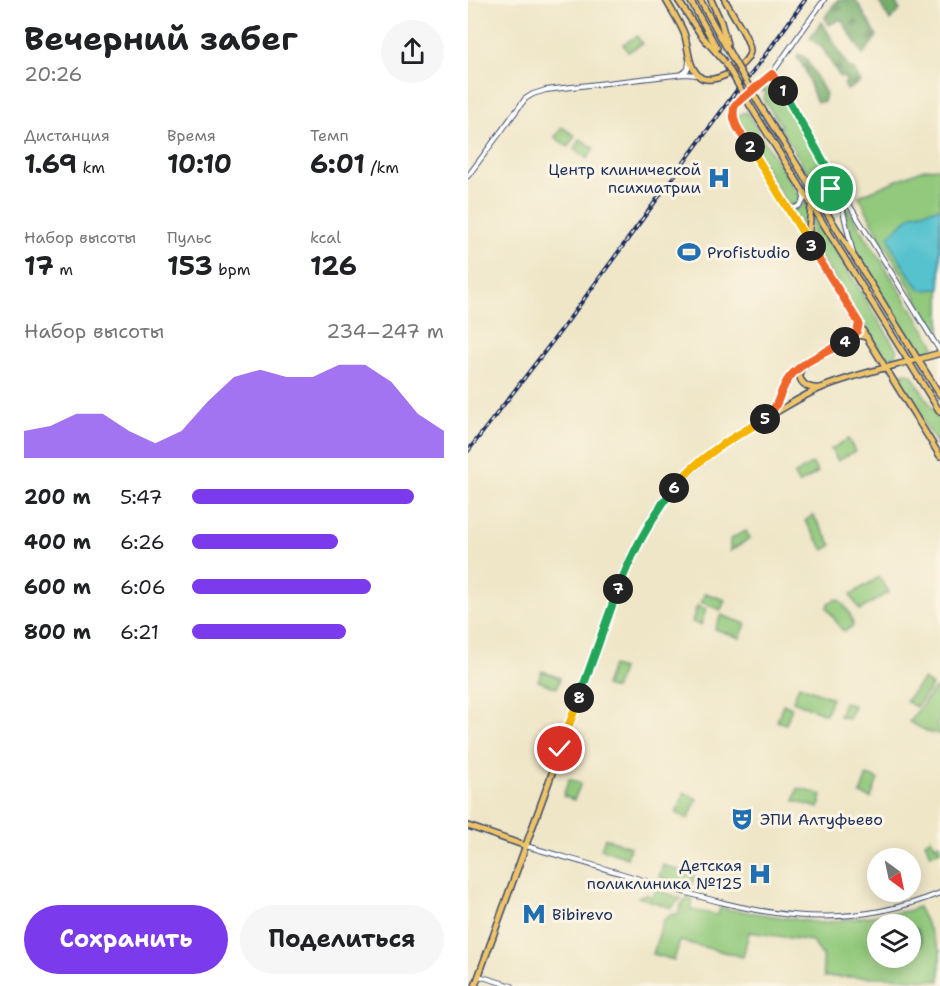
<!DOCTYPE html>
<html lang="ru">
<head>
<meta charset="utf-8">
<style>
  :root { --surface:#fff; --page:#f6f6f6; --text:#202124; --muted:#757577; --accent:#7c3aed }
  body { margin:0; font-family:"Shantell Sans",sans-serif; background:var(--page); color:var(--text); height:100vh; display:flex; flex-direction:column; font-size:22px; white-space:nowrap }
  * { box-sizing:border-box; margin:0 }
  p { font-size:20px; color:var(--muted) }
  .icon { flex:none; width:33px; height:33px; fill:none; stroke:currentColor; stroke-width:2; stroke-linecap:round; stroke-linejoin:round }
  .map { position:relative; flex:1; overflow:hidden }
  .panel { display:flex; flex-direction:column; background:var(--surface); width:468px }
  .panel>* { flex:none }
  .needle { width:39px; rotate:147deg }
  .buttons { position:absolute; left:399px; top:848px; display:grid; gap:12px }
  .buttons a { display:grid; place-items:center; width:54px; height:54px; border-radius:50%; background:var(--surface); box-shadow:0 3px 15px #0003; font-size:30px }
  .pin { position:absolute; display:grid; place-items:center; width:51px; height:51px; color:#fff; margin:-26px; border:3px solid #fff; border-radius:50%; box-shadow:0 2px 6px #0007 }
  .km { position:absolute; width:30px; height:30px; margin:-15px; border-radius:50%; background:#222; color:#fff; font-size:16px; line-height:30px; text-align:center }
  .round { display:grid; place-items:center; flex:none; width:63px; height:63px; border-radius:32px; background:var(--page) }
  .head { display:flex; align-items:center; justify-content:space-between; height:102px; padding:0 24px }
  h1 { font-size:33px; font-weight:700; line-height:45px }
  .stats { display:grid; grid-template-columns:repeat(3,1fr); gap:9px; height:102px; padding:6px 24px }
  .stats div { display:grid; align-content:center }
  .stats b { font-size:26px; font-weight:700 }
  .stats small { font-size:16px; font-weight:400 }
  .stats p { font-size:16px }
  .chart { height:168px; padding:12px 24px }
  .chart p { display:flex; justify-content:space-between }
  .chart svg { width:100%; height:108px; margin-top:6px; fill:var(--accent); opacity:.7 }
  .action { display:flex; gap:12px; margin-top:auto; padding:12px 24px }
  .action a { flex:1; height:69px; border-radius:36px; background:var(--accent); color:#fff; font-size:24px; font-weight:700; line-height:69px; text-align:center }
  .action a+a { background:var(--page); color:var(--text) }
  ul { padding:0 24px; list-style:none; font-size:20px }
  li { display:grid; grid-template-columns:96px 72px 1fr; align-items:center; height:45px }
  li i { height:15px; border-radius:8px; background:var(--accent) }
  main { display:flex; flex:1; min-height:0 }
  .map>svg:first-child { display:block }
  .green { fill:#92c97b; stroke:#567c6c; stroke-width:1.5; fill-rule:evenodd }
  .forest { fill:url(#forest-firs); stroke:#486e64; stroke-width:1.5 }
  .water { fill:#55c2ce; stroke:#387896; stroke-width:1.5 }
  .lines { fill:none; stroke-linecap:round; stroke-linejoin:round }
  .minor-casing { stroke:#3b4a6e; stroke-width:6 }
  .major-casing { stroke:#3b4a6e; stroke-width:8 }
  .minor { stroke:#fff; stroke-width:4 }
  .major { stroke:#efc469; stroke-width:5 }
  .rail-casing { stroke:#1b2f5e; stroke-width:4 }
  .rail { stroke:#fcf5e5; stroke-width:1.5; stroke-dasharray:4.5; stroke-linecap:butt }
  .major-bridge-casing { stroke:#3b4a6e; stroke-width:8; stroke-linecap:butt }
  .major-bridge { stroke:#efc469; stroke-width:5 }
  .split-1-casing { stroke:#fff; stroke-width:12 }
  .split-2-casing { stroke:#fff; stroke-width:12 }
  .split-3-casing { stroke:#fff; stroke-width:12 }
  .split-4-casing { stroke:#fff; stroke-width:12 }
  .split-5-casing { stroke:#fff; stroke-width:12 }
  .split-6-casing { stroke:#fff; stroke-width:12 }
  .split-7-casing { stroke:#fff; stroke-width:12 }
  .split-8-casing { stroke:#fff; stroke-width:12 }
  .split-9-casing { stroke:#fff; stroke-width:12 }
  .split-1 { stroke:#22a559; stroke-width:8 }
  .split-2 { stroke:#f0652b; stroke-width:8 }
  .split-3 { stroke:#f5b400; stroke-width:8 }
  .split-4 { stroke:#f0652b; stroke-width:8 }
  .split-5 { stroke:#f0652b; stroke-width:8 }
  .split-6 { stroke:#f5b400; stroke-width:8 }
  .split-7 { stroke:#22a559; stroke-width:8 }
  .split-8 { stroke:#22a559; stroke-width:8 }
  .split-9 { stroke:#f5b400; stroke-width:8 }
  .labels { text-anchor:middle; stroke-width:6; stroke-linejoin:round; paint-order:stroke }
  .poi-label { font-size:16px; fill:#1b2f5e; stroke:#fcf5e5; text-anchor:start }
</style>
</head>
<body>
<main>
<section class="panel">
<div class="head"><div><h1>Вечерний забег</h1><p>20:26</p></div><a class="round"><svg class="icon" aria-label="share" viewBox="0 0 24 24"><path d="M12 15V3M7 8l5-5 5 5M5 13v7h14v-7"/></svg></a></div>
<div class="stats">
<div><p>Дистанция</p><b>1.69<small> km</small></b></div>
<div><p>Время</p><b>10:10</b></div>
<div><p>Темп</p><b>6:01<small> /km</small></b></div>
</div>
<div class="stats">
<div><p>Набор высоты</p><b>17<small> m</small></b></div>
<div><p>Пульс</p><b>153<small> bpm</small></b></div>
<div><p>kcal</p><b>126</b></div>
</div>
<div class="chart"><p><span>Набор высоты</span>234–247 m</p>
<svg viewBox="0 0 160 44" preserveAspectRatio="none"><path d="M0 44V33L10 31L20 26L30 26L40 33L50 38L60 33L70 21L80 11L90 8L100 11L110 11L120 6L130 6L140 13L150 26L160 33V44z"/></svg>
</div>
<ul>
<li><b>200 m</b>5:47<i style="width:88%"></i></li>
<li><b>400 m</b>6:26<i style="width:58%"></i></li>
<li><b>600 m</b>6:06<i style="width:71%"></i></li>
<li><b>800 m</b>6:21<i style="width:61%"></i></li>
</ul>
<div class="action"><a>Сохранить</a><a>Поделиться</a></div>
</section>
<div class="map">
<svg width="472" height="986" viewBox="0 0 472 986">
  <defs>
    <pattern id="forest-firs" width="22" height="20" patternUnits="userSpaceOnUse" patternTransform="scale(1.5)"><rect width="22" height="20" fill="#75ad6b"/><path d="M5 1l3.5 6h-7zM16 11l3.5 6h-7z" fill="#5f8d5b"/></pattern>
  </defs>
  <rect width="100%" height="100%" fill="#fcf5e5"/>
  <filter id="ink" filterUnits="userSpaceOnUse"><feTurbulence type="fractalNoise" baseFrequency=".0167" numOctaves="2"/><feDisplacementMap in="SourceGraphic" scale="12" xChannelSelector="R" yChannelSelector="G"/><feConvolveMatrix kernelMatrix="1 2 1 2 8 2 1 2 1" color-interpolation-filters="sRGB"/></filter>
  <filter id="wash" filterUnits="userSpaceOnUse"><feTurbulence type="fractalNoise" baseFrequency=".008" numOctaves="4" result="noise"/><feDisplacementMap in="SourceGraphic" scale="24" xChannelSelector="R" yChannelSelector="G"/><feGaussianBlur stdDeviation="1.35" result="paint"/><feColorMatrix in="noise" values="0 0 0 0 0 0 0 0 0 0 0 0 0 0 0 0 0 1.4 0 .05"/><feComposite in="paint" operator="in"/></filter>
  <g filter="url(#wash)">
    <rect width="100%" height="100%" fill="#efe6c8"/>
    <g class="green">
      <polygon points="169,36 174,44 160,52 155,44"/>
      <polygon points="301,87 309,88 312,91 362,178 363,185 358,190 349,187 312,128 313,125 295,99 299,92 293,91"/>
      <polygon points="279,112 290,130 289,133 295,139 330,195 333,194 334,200 331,204 324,206 319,203 271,125 269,118 271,118 272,114"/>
      <polygon points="94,127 107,136 100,147 87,137"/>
      <polygon points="113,139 126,149 119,159 106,149"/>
      <polygon points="472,168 472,337 413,239 391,196 456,169"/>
      <polygon points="337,202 341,212 339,230 336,230 323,209 331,208"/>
      <polygon points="375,205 379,207 464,341 466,347 463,352 453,353 449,351 387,251"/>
      <polygon points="345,214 429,350 428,354 424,358 416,357 343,242"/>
      <polygon points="439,373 444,375 472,421 472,449 430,380 431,375"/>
      <polygon points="380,439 387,451 370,461 363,449"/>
      <polygon points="344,463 350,472 331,484 326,475"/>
      <polygon points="345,515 364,545 356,550 337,521"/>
      <polygon points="278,531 282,538 262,551 262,539"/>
      <polygon points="411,577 421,592 392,610 382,595"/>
      <polygon points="237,593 257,600 253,610 233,602"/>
      <path d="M 368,599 C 376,602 385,617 385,626 L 377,631 L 373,629 L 359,608 L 360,603 Z"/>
      <polygon points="229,606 238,609 233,625 224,622"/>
      <polygon points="253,615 278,624 272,638 247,629"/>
      <polygon points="144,666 154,669 147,689 137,686"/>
      <polygon points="74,671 92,678 89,688 70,681"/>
      <polygon points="456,679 464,686 448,707 438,701"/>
      <polygon points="331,685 364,698 358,714 325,701"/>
      <polygon points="472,687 472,718 468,726 472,728 472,735 465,732 464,734 441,722 465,690"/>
      <polygon points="376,702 386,706 381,719 371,716"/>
      <polygon points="315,704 324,708 318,724 309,721"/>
      <polygon points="399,775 410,779 403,798 392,794"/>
      <polygon points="101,779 113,783 106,800 95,796"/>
      <polygon points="330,788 354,795 351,808 326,801"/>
      <polygon points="216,793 229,799 220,819 208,813"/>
      <polygon points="137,838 162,847 159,858 133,849"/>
      <polygon points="463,838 467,845 472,843 472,850 463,855 457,842"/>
      <polygon points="195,865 227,876 223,887 191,877"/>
      <polygon points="188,890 213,898 203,908 170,897 177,894 184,897"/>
      <path d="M 219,898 L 225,900 L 223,910 L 250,915 L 252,908 L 353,923 L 440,911 L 450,907 L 472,951 L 472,981 L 420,977 L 356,977 L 354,955 L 344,941 L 281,932 L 275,957 L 212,941 L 206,960 L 185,954 L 195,921 L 204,914 L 210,914 L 214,903 ZM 410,924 L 442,924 L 442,957 L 410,957 Z"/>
    </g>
    <g class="forest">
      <polygon points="369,0 388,0 409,36 395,55 373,19 361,25 357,17"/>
      <polygon points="410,0 426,0 432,10 422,21"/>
      <polygon points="354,22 380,67 386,70 393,82 379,90 376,84 379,82 375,76 372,77 355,49 342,38"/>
      <path d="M 330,54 L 338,58 L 358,94 L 356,102 L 349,102 C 341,88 341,71 329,58 Z"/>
      <polygon points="445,927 450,930 454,943 451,949 443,949 443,928"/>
    </g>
    <path class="water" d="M 472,208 L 472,289 L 453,290 C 444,280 422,248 421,236 L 445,214 Z"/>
  </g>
  <g filter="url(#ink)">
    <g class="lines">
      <g class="minor-casing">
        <g id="minor">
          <polyline points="214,74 220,69 221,61"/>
          <polyline points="304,74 313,86 369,185 472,351"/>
          <polyline points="0,176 57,99 65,94 78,90 216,74 230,75"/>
          <polyline points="345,189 355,192 369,185"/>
          <polyline points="370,190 385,253"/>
          <path d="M 318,206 C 326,210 333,207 336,199 L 335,193"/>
          <polyline points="340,242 271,129 265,117 267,105 302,76 356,0"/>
          <path d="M 58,846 C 99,858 140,869 181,882 C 285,913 367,936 472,893"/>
          <polyline points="11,976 44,986"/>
        </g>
      </g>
      <g class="major-casing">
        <g id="major">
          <path d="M 198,0 C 204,11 211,21 216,33 C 221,47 219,65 231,76 C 243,88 283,65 282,50 C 281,37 263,12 257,0"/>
          <polyline points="210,0 233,35 255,60"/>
          <polyline points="222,0 249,48"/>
          <polyline points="232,0 265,59"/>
          <polyline points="243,0 253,22 259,44"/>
          <polyline points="290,102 472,395"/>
          <polyline points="283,107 472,412"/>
          <polyline points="343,207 340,242 472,456"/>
          <path d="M 334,367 L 331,374 C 333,385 341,389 352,388"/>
          <path d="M 303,413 C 311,403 312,391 319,380 C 330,364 372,344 390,335 L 399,337"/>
          <polyline points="0,826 58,846"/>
          <path d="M 7,986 L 159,566 C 196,489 230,455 305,414 C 321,405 336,395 353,388 C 391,372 433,365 472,353"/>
        </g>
      </g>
      <use href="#minor" class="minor"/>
      <use href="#major" class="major"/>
      <g class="rail-casing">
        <polyline id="rail" points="0,451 94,329 269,90 285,72 337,0"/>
      </g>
      <use href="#rail" class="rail"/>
      <g class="major-bridge-casing">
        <g id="major-bridge">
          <polyline points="265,59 290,102"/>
          <polyline points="258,64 283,107"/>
        </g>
      </g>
      <use href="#major-bridge" class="major-bridge"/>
    </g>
  </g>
  <g class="lines" filter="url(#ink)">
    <g class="split-1-casing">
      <polyline id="split-1" points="315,91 369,185 363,189"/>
    </g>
    <g class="split-2-casing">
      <path id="split-2" d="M 282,147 C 274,135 261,121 267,105 L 304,74 L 315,91"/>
    </g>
    <g class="split-3-casing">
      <polyline id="split-3" points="282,147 343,246"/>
    </g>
    <g class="split-4-casing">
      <polyline id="split-4" points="343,246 391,323 389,332 377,342"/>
    </g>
    <g class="split-5-casing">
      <path id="split-5" d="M 297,419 C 311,408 311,391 321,378 C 333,362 359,352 377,342"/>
    </g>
    <g class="split-6-casing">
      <path id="split-6" d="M 206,488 C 230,457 264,438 297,419"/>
    </g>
    <g class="split-7-casing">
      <path id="split-7" d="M 150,589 C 164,553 182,519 206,488"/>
    </g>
    <g class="split-8-casing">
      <polyline id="split-8" points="111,698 150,589"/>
    </g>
    <g class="split-9-casing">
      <polyline id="split-9" points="92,749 111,698"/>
    </g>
    <use href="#split-1" class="split-1"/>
    <use href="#split-2" class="split-2"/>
    <use href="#split-3" class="split-3"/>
    <use href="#split-4" class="split-4"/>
    <use href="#split-5" class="split-5"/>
    <use href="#split-6" class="split-6"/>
    <use href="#split-7" class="split-7"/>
    <use href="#split-8" class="split-8"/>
    <use href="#split-9" class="split-9"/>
  </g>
  <defs>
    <g id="hospital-bare" transform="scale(1.8)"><path d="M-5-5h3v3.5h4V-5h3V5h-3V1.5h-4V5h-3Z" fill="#1f6fb2" stroke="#fcf5e5" stroke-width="2.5" paint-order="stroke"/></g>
    <g id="stadium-bare" transform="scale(1.8)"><path d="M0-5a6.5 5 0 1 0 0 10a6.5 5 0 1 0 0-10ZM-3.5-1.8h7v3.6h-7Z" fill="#1f6fb2" stroke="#fcf5e5" stroke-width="2.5" paint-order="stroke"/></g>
    <g id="theatre-bare" transform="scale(1.8)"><path d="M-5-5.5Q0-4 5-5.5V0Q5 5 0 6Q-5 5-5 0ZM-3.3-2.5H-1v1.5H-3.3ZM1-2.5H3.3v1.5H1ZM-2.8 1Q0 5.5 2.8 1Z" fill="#1f6fb2" stroke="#fcf5e5" stroke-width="2.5" paint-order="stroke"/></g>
    <g id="metro-bare" transform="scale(1.8)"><path d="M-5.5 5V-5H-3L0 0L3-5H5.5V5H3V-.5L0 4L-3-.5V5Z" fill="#1f6fb2" stroke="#fcf5e5" stroke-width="2.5" paint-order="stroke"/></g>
  </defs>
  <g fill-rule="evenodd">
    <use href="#hospital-bare" x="251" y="178"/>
    <use href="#stadium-bare" x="221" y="252"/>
    <use href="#theatre-bare" x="274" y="819"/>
    <use href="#hospital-bare" x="292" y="874"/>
    <use href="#metro-bare" x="66" y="914"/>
  </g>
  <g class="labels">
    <g class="poi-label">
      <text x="233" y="175" text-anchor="end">Центр клинической<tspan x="233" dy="18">психиатрии</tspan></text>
      <text x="239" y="258">Profistudio</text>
      <text x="292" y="825">ЭПИ Алтуфьево</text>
      <text x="274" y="871" text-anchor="end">Детская<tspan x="274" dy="18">поликлиника №125</tspan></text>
      <text x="84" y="920">Bibirevo</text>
    </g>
  </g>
</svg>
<div class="buttons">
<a><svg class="needle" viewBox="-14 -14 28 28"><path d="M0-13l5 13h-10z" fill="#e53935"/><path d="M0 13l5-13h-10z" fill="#757577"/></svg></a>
<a><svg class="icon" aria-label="layers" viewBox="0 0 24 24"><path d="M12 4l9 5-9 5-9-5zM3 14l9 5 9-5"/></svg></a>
</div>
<div class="pin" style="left:363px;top:189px;background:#1e9e55"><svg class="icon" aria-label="arrive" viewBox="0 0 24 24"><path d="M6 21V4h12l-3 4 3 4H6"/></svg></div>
<div class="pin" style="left:92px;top:749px;background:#d93025"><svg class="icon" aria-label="check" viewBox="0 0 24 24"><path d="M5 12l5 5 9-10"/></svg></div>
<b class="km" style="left:315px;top:91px">1</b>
<b class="km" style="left:282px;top:147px">2</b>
<b class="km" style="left:343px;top:246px">3</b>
<b class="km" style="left:377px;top:342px">4</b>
<b class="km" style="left:297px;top:419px">5</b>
<b class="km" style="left:206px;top:488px">6</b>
<b class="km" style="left:150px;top:589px">7</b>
<b class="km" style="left:111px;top:698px">8</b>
</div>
</main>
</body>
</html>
